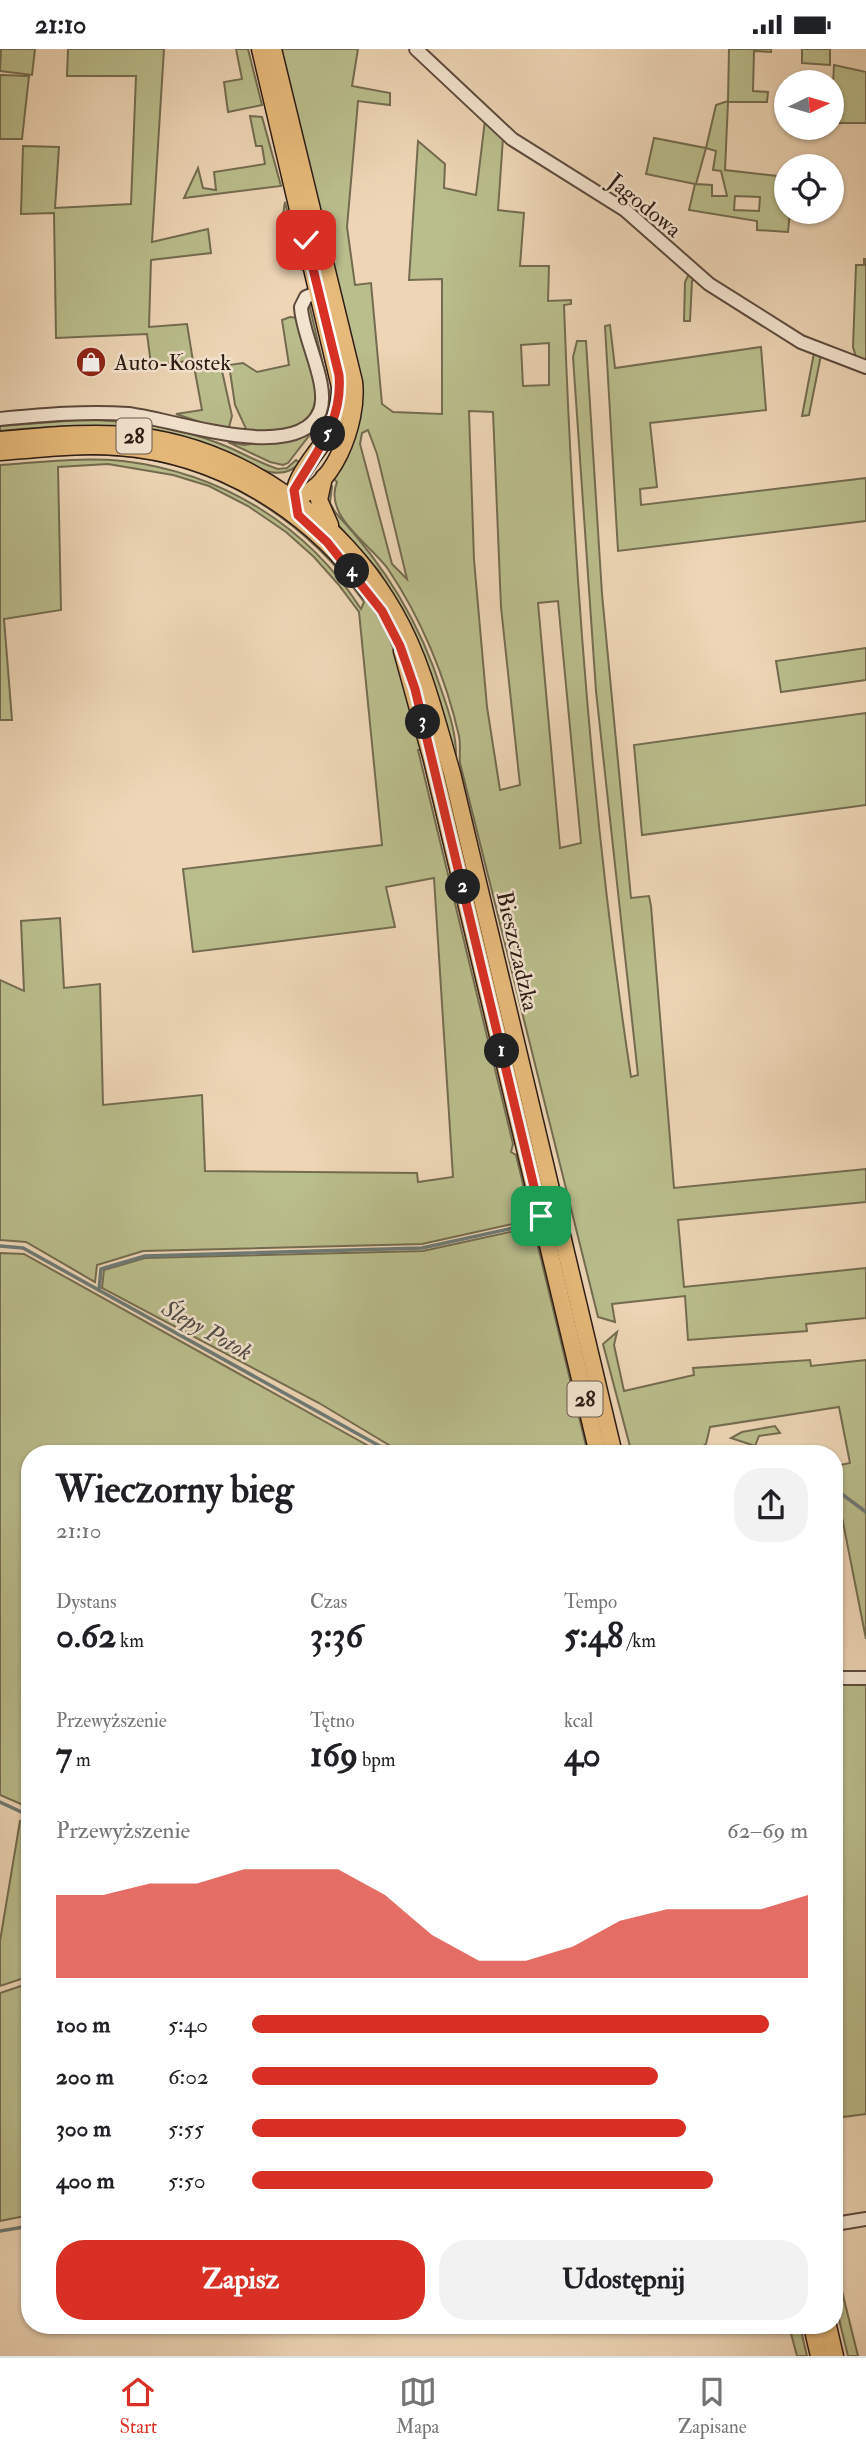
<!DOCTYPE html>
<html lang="pl">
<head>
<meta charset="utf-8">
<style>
  :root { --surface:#fff; --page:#f2f2f2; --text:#202124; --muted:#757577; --line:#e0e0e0; --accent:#d93025 }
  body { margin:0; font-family:"IM FELL Double Pica",serif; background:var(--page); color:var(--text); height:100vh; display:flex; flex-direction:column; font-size:26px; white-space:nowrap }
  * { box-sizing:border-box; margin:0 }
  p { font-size:23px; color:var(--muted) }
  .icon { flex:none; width:38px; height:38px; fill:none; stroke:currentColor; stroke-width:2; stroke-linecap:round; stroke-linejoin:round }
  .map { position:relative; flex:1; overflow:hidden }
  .sheet { position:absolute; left:21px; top:1396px; width:822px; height:889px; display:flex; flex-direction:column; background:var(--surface); border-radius:28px; box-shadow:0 2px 5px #0004 }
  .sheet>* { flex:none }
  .needle { width:46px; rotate:85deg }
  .controls { position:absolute; left:774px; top:21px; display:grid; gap:14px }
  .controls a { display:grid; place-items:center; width:70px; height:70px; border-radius:50%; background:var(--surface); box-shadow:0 2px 5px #0004; font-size:35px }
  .pin { position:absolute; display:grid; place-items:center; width:60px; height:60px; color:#fff; margin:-30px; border-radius:14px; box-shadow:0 4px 10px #0006 }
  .km { position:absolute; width:35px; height:35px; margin:-18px; border-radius:50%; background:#222; color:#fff; font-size:19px; line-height:35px; text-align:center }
  .round { display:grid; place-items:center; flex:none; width:74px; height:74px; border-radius:28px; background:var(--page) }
  .head { display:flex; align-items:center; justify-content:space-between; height:119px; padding:0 35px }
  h1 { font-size:38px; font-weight:700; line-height:52px }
  .figures { display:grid; grid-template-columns:repeat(3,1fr); gap:10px; height:119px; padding:7px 35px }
  .figures div { display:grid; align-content:center }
  .figures b { font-size:35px; font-weight:700 }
  .figures small { font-size:19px; font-weight:400 }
  .figures p { font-size:19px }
  .chart { height:196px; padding:14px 35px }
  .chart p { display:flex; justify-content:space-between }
  .chart svg { width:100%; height:126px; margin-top:7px; fill:var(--accent); opacity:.7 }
  .primary-button { display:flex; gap:14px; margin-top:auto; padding:14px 35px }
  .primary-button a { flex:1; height:80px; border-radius:28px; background:var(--accent); color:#fff; font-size:28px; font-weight:700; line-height:80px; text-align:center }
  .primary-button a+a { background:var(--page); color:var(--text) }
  ul { padding:0 35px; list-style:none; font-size:23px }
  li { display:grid; grid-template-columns:112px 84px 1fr; align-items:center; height:52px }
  li i { height:18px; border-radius:9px; background:var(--accent) }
  .status { display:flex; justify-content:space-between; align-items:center; height:49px; padding:0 35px; background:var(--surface); direction:ltr }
  .status svg { height:19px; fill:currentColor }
  .tab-bar { display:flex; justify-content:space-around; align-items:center; height:98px; border-top:2px solid var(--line); background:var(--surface); font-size:19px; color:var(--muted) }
  .tab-bar a { display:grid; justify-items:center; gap:4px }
  .tab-bar .current { color:var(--accent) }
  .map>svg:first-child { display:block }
  .green { fill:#babd8c; stroke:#746c50; stroke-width:2; fill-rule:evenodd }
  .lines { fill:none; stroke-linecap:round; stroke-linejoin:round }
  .stream { stroke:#6e7a74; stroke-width:3.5 }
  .minor-casing { stroke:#5d4a3d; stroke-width:16 }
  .major-casing { stroke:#2d1c15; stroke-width:19 }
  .minor { stroke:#f3e4cf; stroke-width:12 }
  .major { stroke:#e6ba7a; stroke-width:16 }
  .route-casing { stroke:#fff; stroke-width:14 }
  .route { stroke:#d93025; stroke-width:9 }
  .labels { text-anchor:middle; stroke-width:5; stroke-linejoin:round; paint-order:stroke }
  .shield { fill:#f3e4cf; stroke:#68584d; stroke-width:2 }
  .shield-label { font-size:21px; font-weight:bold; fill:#2d1c15 }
  .street-label { font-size:23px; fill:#2d1c15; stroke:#f3e4cf }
  .poi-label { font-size:23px; fill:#2d1c15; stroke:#f3e4cf; text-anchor:start }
  .water-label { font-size:24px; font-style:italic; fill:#4e4b45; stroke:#f3e4cf }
</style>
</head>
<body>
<div class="status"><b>21:10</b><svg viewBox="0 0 49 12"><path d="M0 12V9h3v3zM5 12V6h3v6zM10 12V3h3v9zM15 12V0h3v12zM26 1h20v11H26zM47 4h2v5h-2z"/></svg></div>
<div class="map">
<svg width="866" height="2307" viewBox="0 0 866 2307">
  <rect width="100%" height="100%" fill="#edd5b5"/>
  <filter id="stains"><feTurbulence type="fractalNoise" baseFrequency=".00286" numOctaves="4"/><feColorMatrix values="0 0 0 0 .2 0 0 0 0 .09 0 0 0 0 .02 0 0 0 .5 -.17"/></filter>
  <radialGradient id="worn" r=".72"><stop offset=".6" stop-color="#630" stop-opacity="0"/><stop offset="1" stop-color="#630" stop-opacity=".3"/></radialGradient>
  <g class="green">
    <polygon points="1,0 35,0 32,26 0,22"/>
    <polygon points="68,0 164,0 152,193 208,180 211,204 151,211 149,278 187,275 193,312 151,315 147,285 56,289 54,164 21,165 23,97 59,98 55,159 131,155 136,27 67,27"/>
    <polygon points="236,0 248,0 262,56 228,63 224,33 242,30"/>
    <path d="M 280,0 L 358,0 L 352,37 L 390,44 L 390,56 L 358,52 L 347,178 L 355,236 L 371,234 L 382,355 L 393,363 L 442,365 L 442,230 L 409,231 L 418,92 L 445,115 L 444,139 L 476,146 L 485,71 L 508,88 L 507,94 L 503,89 L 498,161 L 524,164 L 520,217 L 549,217 L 548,252 L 571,251 L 571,255 L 564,256 C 573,514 592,772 631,1028 L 638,1026 L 596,642 L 573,308 L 577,292 L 586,292 L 602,545 L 631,849 L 649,847 L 651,857 L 674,1139 L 866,1120 L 866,1153 L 678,1171 L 684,1238 L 866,1219 L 866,1269 L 806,1275 L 807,1282 L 688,1291 L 685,1247 L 612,1255 L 615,1273 L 598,1268 L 460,714 C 459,705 461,696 459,687 C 446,629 421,569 388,520 C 370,495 323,467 337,433 L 332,428 L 360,371 L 363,338 ZM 549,294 L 549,336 L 523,337 L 521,296 ZM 469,362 L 493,363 L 501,558 L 520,736 L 500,741 L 487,658 L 474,511 ZM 368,381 L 377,405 L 407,530 L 392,515 L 360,395 L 362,384 ZM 558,552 L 581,794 L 560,799 L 538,554 Z"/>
    <path d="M 729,0 L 771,0 L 771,3 L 754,2 L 753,42 L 768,43 L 767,53 L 728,53 L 725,121 L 786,128 L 786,163 L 790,163 L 788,183 L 757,181 L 757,172 L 689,161 L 695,135 L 646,125 L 654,89 L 706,99 L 716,56 L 728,52 ZM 706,99 L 716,102 L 713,121 L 721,122 L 727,147 L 712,147 L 712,136 L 696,135 ZM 735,147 L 760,148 L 759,162 L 734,161 Z"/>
    <polygon points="802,0 830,0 830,16 802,14"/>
    <polygon points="834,16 866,23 866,74 831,74"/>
    <polygon points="0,26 29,27 22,90 0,90"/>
    <polygon points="250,67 262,68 281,137 184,149 198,119 203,139 216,141 214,123 265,115 262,97 256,97"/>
    <path d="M 285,153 L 300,213 L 301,220 C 282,205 280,177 285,153 Z"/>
    <polygon points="864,210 866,210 866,312 856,308 853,298 856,216 864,216"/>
    <polygon points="689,225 696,229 692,232 690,272 684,272 685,233"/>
    <polygon points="309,254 329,342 325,366 288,414 283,416 270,413 228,393 244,396 304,387 318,377 328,349 306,262"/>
    <path d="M 290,268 L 297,269 C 306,304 340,371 285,380 C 272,382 260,385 247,382 L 235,356 L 229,316 L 243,314 L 257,323 L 289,316 L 282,271 Z"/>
    <polygon points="610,276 615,319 761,298 766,361 650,374 657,438 640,440 641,456 866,429 866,472 618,502 605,277"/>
    <polygon points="814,304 821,306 809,366 802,367"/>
    <polygon points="220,313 232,367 229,378 221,380 176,365 202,361 194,317"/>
    <path d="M 80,371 C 128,371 174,377 218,394 C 238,401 258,414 278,420 L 287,419 L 296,411 L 300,414 C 276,440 240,407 213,398 C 143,375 73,374 0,382 L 0,377 Z"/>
    <path d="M 66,403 C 89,403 114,401 136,405 C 237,422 337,487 385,580 C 399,609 407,640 416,671 L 516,1094 L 421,701 L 418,701 L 513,1095 L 511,1103 L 516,1106 L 588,1405 L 404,1405 L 319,1354 L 102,1239 L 104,1221 L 145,1209 L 423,1202 L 519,1181 L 517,1174 L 422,1195 L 143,1202 L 97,1216 L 95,1233 L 26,1193 L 0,1191 L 0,931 L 24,942 L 21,872 L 60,869 L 64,939 L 100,935 L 103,1056 L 202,1046 L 205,1122 L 417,1124 L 418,1133 L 453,1128 L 434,829 L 386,838 L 395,878 L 193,903 L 183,820 L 382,796 L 359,563 L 338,535 L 314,508 L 286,483 L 248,457 L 209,437 L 173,426 L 108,415 L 58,418 L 61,561 L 4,570 L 12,671 L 0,671 L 0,416 C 40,413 83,408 123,412 C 222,424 307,476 361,560 L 364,553 C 304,469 213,410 107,406 C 72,404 36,408 0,411 L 0,407 Z"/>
    <path d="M 329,434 L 332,437 L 330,454 L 335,463 C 385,517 420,573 442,643 C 450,666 457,687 456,712 L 418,592 L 379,522 L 332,469 L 325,451 Z"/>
    <polygon points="866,599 866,631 781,643 776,612"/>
    <polygon points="866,664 866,756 642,786 634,696"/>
    <polygon points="0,1204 24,1205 383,1405 30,1405 30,1759 0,1746"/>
    <polygon points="617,1283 614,1296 624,1342 694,1326 693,1319 810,1311 811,1317 866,1311 866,1590 838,1448 835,1446 835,1417 850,1414 839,1358 710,1378 706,1395 691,1405 632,1405 603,1295"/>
    <polygon points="775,1377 780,1384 759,1387 755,1397 731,1389 742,1383"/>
    <polygon points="835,1633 866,1634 866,2065 835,2069"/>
    <polygon points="20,1772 30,1776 30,1927 0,1937 0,1892"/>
    <polygon points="30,1934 30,2166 0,2172 0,1944"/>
    <polygon points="835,2214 858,2307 848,2307 835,2254"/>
    <polygon points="789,2277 800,2277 807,2307 797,2307"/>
  </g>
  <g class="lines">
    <g class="stream">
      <polyline points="0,1197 23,1199 394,1405"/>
      <polyline points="99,1241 101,1220 145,1207 422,1199 527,1176"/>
      <polyline points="835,1440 866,1463"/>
      <polyline points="0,1753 30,1767"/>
      <polyline points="0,2182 30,2177"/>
    </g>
    <g class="minor-casing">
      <g id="minor">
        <polyline points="416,0 512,90 625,161 709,235 801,293 866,318"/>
        <path d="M 0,370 C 43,366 85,362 128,365 C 170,369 298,417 320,362 C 330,336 302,287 301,258 L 306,248 L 319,243"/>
        <polyline points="835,1629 866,1629"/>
        <polyline points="835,2175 866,2170"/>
      </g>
    </g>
    <g class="major-casing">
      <g id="major">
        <path d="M 260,0 L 340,338 C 340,353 338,367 331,381 C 320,402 288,431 295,455"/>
        <path d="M 273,0 L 354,333 C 359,372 333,446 287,451"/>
        <path d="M 0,391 C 46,387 92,382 138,387 C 244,400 343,472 395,564 C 423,613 436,670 452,724 L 614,1405"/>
        <path d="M 0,403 C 38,400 79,395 118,398 C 219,405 310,462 369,543"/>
        <polyline points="324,428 319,451 330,476"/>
        <polyline points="402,602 432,711 598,1405"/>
        <polyline points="812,2277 819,2307"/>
        <polyline points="828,2277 835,2307"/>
      </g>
    </g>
    <use href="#minor" class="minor"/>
    <use href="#major" class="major"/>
  </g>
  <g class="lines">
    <g class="route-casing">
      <path id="route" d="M 306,191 L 339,326 C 343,373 316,403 294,441 L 298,466 L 327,493 L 382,562 L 400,597 L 415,640 L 541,1167"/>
    </g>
    <use href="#route" class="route"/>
  </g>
  <defs>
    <g id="shop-disc" transform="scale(1.575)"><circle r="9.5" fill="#8f2418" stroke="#f3e4cf"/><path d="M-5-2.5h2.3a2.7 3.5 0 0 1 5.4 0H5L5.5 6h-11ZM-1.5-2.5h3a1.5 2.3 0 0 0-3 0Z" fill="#fff"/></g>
  </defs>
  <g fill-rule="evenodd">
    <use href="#shop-disc" x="91" y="313"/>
  </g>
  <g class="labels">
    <g class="shield">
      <rect x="116.5" y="369.5" width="35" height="35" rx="5"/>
      <rect x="567.5" y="1332.5" width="35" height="35" rx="5"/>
    </g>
    <g class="shield-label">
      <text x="134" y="394">28</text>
      <text x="585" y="1357">28</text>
    </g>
    <g class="street-label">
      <text transform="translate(645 156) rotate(39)" y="8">Jagodowa</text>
      <text transform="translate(518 902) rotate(77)" y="8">Bieszczadzka</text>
    </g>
    <g class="poi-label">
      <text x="114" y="321">Auto-Kostek</text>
    </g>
    <g class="water-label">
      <text transform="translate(207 1281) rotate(29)" y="8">Ślepy Potok</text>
    </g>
  </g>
  <rect width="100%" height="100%" filter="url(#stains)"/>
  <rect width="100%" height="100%" fill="url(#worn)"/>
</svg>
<div class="controls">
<a><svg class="needle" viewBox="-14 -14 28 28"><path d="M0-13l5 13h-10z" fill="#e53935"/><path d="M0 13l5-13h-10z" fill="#757577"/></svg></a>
<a><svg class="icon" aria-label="locate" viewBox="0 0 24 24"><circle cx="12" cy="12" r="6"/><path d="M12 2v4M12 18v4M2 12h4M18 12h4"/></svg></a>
</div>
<div class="pin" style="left:541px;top:1167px;background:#1e9e55"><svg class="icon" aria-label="arrive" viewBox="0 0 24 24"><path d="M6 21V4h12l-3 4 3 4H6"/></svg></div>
<div class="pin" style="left:306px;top:191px;background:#d93025"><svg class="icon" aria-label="check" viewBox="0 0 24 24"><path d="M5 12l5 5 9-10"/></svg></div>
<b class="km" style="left:502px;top:1002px">1</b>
<b class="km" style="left:463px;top:838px">2</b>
<b class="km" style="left:423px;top:673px">3</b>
<b class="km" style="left:352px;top:522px">4</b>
<b class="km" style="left:328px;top:385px">5</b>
<section class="sheet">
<div class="head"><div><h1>Wieczorny bieg</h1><p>21:10</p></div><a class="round"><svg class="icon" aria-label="share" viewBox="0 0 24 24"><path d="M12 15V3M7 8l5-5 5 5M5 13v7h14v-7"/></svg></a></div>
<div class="figures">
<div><p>Dystans</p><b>0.62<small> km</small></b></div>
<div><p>Czas</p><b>3:36</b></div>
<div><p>Tempo</p><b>5:48<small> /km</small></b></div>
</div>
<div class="figures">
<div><p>Przewyższenie</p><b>7<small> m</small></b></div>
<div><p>Tętno</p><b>169<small> bpm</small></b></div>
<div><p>kcal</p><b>40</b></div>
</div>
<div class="chart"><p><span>Przewyższenie</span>62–69 m</p>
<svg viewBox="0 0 160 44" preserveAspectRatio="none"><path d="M0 44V15L10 15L20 11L30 11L40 6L50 6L60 6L70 15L80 29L90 38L100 38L110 33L120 24L130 20L140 20L150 20L160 15V44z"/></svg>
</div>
<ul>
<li><b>100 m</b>5:40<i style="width:93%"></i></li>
<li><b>200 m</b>6:02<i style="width:73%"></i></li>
<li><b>300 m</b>5:55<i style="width:78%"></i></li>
<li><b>400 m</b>5:50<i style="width:83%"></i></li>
</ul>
<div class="primary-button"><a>Zapisz</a><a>Udostępnij</a></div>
</section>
</div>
<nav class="tab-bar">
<a class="current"><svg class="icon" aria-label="home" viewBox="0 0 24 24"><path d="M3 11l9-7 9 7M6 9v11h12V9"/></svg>Start</a>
<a><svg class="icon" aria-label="map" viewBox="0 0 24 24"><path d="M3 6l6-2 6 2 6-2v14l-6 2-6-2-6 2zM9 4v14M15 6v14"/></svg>Mapa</a>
<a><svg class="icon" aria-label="saved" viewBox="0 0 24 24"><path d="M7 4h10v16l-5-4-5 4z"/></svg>Zapisane</a>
</nav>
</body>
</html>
